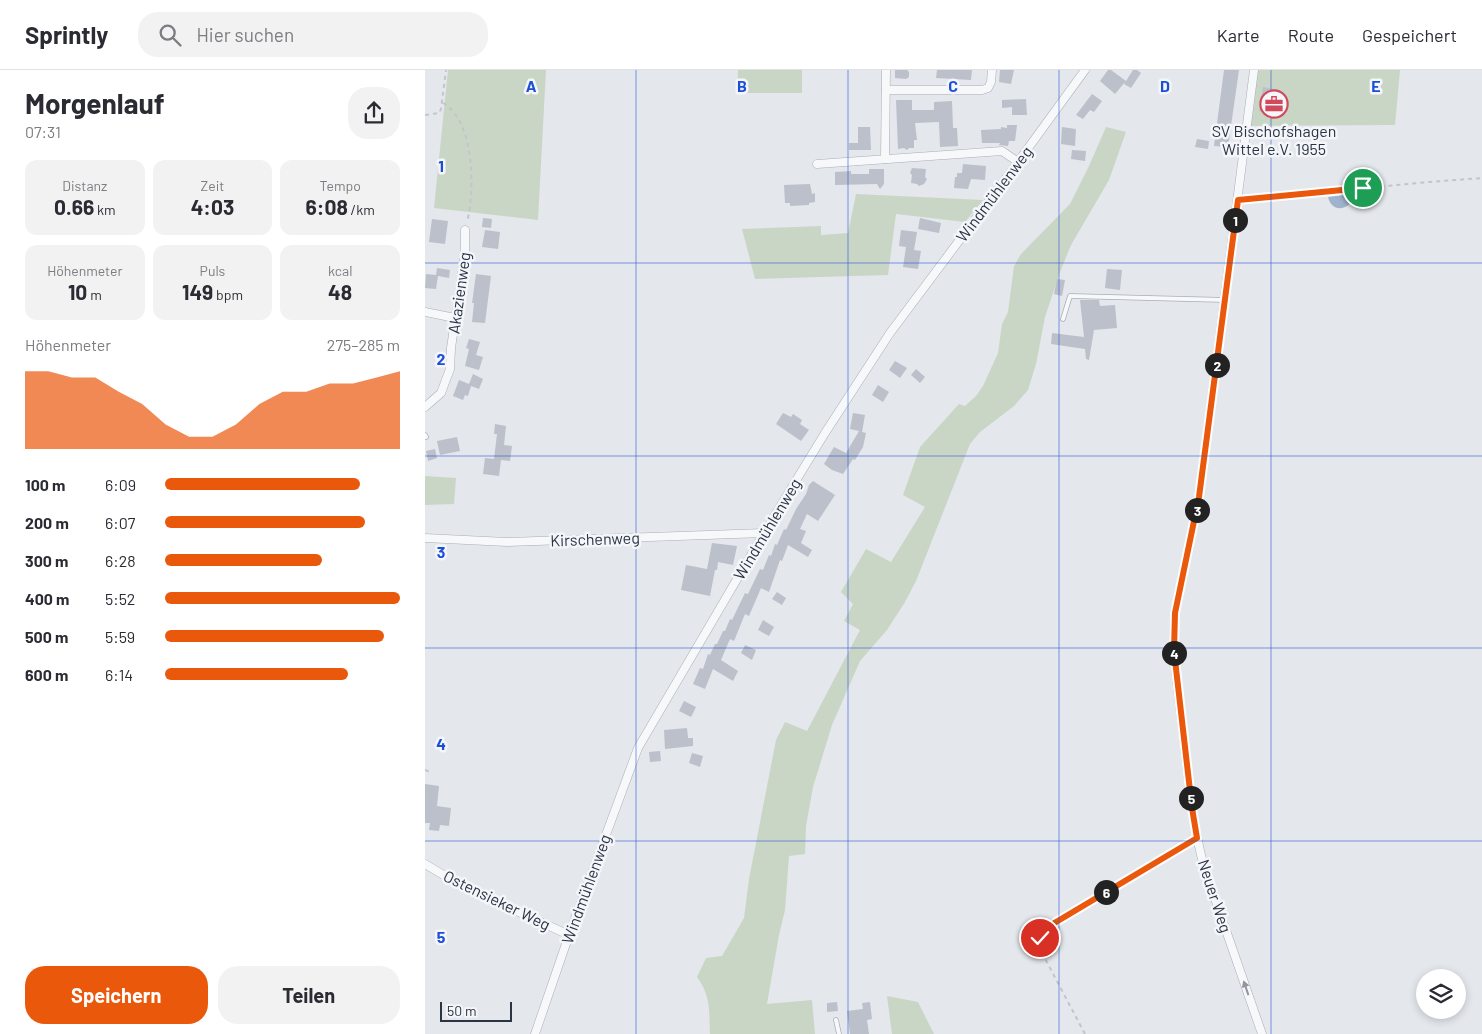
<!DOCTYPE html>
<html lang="de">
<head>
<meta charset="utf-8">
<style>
  :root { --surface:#fff; --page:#f2f2f3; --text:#2b2b33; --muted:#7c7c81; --line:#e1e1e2; --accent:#ea580c }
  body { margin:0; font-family:Barlow,sans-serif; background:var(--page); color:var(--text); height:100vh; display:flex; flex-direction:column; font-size:19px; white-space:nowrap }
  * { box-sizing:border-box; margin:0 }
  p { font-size:16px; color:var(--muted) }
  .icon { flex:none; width:28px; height:28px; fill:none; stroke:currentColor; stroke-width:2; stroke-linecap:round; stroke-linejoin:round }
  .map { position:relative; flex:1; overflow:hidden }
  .details { display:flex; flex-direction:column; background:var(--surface); width:425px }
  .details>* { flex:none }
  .buttons { position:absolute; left:991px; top:899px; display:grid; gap:10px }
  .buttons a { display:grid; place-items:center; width:50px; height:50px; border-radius:50%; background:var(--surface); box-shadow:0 2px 8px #0003; font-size:25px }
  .scale { position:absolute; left:15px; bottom:12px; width:72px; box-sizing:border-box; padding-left:5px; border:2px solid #2b3445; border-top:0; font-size:14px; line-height:18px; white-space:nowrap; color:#2b3445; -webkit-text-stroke:4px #f4f6f9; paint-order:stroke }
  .pin { position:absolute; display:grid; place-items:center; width:42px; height:42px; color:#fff; margin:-21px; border:2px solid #fff; border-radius:50%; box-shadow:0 1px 5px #0007 }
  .km { position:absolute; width:25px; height:25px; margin:-12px; border-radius:50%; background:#222; color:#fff; font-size:14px; line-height:25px; text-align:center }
  .round { display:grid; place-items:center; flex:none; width:52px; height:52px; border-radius:20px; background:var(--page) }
  .headline { display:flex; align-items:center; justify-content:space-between; height:85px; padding:0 25px }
  h1 { font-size:28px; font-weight:700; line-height:38px }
  .metrics { display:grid; grid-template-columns:repeat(3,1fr); gap:8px; height:85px; padding:5px 25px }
  .metrics div { display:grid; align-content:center; border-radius:12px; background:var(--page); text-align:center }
  .metrics b { font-size:21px; font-weight:700 }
  .metrics small { font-size:14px; font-weight:400 }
  .metrics p { font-size:14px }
  .chart { height:140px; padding:10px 25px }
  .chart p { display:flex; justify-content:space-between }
  .chart svg { width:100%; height:90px; margin-top:5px; fill:var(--accent); opacity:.7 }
  .cta { display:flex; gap:10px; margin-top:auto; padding:10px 25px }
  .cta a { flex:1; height:58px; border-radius:20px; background:var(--accent); color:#fff; font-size:20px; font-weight:700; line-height:58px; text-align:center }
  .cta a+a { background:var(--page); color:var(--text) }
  ul { padding:0 25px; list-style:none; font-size:16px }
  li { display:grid; grid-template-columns:80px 60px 1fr; align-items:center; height:38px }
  li i { height:12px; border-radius:6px; background:var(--accent) }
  header { display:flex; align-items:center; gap:30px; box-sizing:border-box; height:70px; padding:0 25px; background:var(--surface); border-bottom:1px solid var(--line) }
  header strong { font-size:24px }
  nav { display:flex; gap:28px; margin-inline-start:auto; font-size:18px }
  .search { width:350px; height:45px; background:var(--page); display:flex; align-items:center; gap:12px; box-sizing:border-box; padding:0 18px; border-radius:20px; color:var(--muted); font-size:19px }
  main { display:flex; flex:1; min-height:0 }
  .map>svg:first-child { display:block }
  .green { fill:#c9d6c5 }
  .water { fill:#9fb4cc }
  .building { fill:#bbc0ca }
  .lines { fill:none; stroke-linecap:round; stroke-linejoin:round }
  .service-casing { stroke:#a9aeb7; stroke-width:5.5 }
  .minor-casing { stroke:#a9aeb7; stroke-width:9 }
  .path { stroke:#c2c5cb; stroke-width:2; stroke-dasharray:4 4; stroke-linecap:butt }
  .service { stroke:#f7f8fa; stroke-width:4 }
  .minor { stroke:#f7f8fa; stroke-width:8 }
  .oneway { fill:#9196a0 }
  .route-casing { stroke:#fff; stroke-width:10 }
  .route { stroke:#ea580c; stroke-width:6 }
  .grid { fill:none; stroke:#1d4ed8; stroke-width:1; stroke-opacity:0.55 }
  .labels { text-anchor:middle; stroke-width:5; stroke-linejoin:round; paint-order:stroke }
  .poi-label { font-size:16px; fill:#2b3445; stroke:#f4f6f9 }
  .street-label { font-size:16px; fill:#2b3445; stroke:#f4f6f9 }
  .grid-label { font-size:16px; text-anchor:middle; font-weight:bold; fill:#1d4ed8; stroke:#f4f6f9; stroke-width:5; stroke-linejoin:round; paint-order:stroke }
</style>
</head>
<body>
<header>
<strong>Sprintly</strong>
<div class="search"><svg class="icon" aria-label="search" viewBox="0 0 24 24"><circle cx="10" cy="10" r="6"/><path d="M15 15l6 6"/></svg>Hier suchen</div>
<nav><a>Karte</a><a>Route</a><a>Gespeichert</a></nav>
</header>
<main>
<section class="details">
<div class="headline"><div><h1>Morgenlauf</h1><p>07:31</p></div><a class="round"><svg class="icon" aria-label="share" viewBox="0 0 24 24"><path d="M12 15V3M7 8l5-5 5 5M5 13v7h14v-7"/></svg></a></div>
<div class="metrics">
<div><p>Distanz</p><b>0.66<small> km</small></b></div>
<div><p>Zeit</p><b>4:03</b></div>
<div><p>Tempo</p><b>6:08<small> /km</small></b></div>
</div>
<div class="metrics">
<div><p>Höhenmeter</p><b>10<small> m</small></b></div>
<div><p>Puls</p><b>149<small> bpm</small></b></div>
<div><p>kcal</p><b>48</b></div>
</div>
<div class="chart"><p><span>Höhenmeter</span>275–285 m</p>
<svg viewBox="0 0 160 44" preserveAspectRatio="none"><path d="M0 44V6L10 6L20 9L30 9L40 16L50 22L60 32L70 38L80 38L90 32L100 22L110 16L120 16L130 12L140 12L150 9L160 6V44z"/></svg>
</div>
<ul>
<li><b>100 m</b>6:09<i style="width:83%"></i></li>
<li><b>200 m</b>6:07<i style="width:85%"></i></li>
<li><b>300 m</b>6:28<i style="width:67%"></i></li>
<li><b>400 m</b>5:52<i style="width:100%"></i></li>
<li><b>500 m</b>5:59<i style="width:93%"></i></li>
<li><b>600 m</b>6:14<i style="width:78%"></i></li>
</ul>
<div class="cta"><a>Speichern</a><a>Teilen</a></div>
</section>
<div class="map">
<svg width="1057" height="964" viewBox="0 0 1057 964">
  <rect width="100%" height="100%" fill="#e4e7ec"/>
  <g class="green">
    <polygon points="23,0 121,0 113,150 9,138"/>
    <polygon points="313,0 377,0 377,23 312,23"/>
    <polygon points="832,0 975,0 970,55 825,56"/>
    <path d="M 681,57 L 701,62 L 684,110 L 646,175 L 635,202 L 620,247 L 611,294 L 603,320 L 589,336 L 555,362 L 545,374 L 491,511 L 480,532 L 462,560 L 435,591 L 407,655 L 388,717 L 381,756 L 380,784 L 364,786 L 360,840 L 354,865 L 342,934 L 387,930 L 390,964 L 285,964 C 284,941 286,926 272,907 L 281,888 L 297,886 L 319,848 L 324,809 L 351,670 L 360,652 L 382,661 L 435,560 L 419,551 L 428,534 L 416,522 L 441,479 L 466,492 L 500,437 L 478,425 L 495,377 L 534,334 L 540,336 L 551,326 L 558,316 L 573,283 L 577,254 L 583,242 L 589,196 L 596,184 L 645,134 L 664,96 Z"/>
    <polygon points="431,124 558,130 540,152 471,144 463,205 330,209 317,159 396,156 396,165 423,163"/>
    <polygon points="0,406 31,408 29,434 0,435"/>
    <polygon points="462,926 493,932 509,964 467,964"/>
  </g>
  <path class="water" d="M 927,124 L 926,133 C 916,142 906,139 903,127 Z"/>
  <g class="building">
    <polygon points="470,0 482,0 484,2 484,7 481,9 470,8"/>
    <polygon points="512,0 547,0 546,10 511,8"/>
    <polygon points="575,0 589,0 586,14 574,12"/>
    <polygon points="683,0 686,0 701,11 708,0 712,0 716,3 706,18 699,14 700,12 690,24 675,11"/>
    <polygon points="799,0 814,0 803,77 789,76"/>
    <polygon points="838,17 854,20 850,43 834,41"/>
    <polygon points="667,24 677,31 669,42 665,40 658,49 651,45"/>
    <polygon points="601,29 602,45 587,45 587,37 577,38 577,30"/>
    <polygon points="471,30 487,30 487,40 509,40 509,32 527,31 528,58 532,58 533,76 515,77 514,52 490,53 492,70 489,70 489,78 484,78 482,80 479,78 473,79"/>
    <polygon points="582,55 592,55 590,71 584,71 583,76 574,75 575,73 557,73 556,60 576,59 576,57 582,58"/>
    <polygon points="433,57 445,57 446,80 424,80 424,73 433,73"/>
    <polygon points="637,57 651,59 650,76 636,74"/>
    <polygon points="772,69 784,71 783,79 770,77"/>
    <polygon points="647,80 661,81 660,91 646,89"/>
    <polygon points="538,94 561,96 560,110 546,109 543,119 529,118 530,107 532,107 532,103 537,103"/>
    <polygon points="487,98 501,99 500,107 502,109 499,114 494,116 492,114 486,113 487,105 485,103"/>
    <polygon points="444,99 459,99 459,114 455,119 452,114 410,115 410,102 426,101 426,104 444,104"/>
    <polygon points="385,114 387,124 390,123 390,132 384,133 384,135 365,136 365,133 360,133 359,115"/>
    <polygon points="58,148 67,149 66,158 57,157"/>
    <polygon points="495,148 516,153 514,163 493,159"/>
    <polygon points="7,149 23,151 20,174 4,172"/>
    <polygon points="60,160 75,162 73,179 57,177"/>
    <polygon points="476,160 492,162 489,180 496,181 493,199 478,197 481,177 474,176"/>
    <polygon points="12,198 25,200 24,208 13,206 11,219 0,218 1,204 11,205"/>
    <polygon points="682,199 697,200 695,220 680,218"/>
    <polygon points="51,204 66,206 60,253 47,252 49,233 47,233"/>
    <polygon points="632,209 640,210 637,226 629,224"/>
    <polygon points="655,230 674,230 675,236 690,235 692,258 669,260 664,290 661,289 660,279 626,274 627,263 659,267"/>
    <polygon points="44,269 55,272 51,285 58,287 54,300 40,296 44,279 41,278"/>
    <polygon points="470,291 482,298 475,308 464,300"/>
    <polygon points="491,299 500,307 495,313 486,305"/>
    <polygon points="48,304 58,309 54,319 46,316 43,326 40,325 38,330 28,326 34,310 44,314"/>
    <polygon points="453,315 464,322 458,332 447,325"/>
    <polygon points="358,343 366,347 368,344 377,350 375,354 384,360 376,371 351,354"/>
    <polygon points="428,343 440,345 437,362 441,363 438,377 430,390 428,389 418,404 407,400 399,394 409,377 421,383 434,361 425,359"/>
    <polygon points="70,354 81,356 79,375 87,376 85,391 76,390 74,406 58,404 60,388 69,389 72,364 69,364"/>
    <polygon points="32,367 35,381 15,385 12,371"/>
    <polygon points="10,379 12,388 3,391 1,381"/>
    <polygon points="388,411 410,425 393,451 382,444 375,459 381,461 376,473 387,480 383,487 363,475 357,491 355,490 344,522 336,518 324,546 320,544 309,571 305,569 296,590 313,601 308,611 288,599 280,619 268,614 275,598 278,599 283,584 285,585 290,574 292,574 298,561 300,561 305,549 307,550 320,523 323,524 335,499 338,500 344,485 346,486 350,474 352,475 359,459 361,460 371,439 381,424 384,415"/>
    <polygon points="287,473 312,476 308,495 293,492 292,500 290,500 285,526 256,520 261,495 282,499"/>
    <polygon points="352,522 361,528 357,535 347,529"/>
    <polygon points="338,550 349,557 344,566 333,560"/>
    <polygon points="320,575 331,580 327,590 316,583"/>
    <polygon points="259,631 271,637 266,647 254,641"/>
    <polygon points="262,658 263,668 268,668 268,676 240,679 239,660"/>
    <polygon points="235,681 236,691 225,692 224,682"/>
    <polygon points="267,683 278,686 275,697 264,693"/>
    <polygon points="0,714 14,716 12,736 26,738 24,756 15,755 14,761 4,760 5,753 0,753"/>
    <polygon points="412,932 413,941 402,942 402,933"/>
    <polygon points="445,932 447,949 442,950 444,964 425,964 422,941 438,939 437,933"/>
  </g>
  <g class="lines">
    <g class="service-casing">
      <g id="service">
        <polyline points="638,249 645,226 801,230"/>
        <polyline points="0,365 1,367"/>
        <polyline points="411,950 414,964"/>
      </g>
    </g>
    <g class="minor-casing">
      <g id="minor">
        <path d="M 829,0 L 774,427 L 750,543 C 747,583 753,622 758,661 C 763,707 767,752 779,797 L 837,964"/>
        <polyline points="461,20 557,20 563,18 566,12 567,0"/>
        <polyline points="460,89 461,0"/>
        <polyline points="392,94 577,81 593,92"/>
        <polyline points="0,242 30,248"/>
        <polyline points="0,337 16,323 25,299 26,278 40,183 40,160"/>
        <polyline points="0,468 82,472 339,463"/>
        <polyline points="0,794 37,816 144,865"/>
        <polyline points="110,964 144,865 213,678 339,463 400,363 465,263 593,92 660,0"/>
      </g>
    </g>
    <g class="path">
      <path d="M 18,33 C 50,51 50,121 42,152"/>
      <polyline points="0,45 14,43 16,39 21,0"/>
      <polyline points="820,129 1004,112 1057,108"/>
      <polyline points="0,700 5,702"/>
      <path d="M 660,964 L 616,881 C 613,872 615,866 621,858 L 764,773"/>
    </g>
    <use href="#service" class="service"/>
    <use href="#minor" class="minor"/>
  </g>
  <defs><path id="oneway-solid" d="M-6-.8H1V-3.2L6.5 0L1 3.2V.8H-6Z" transform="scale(1.25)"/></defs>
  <use class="oneway" href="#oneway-solid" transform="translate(821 918) rotate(-109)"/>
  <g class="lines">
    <g class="route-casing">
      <polyline id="route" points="615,868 621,858 772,768 767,738 749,581 750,543 774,427 813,130 938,118"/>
    </g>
    <use href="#route" class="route"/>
  </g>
  <path class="grid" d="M 211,0 L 211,964M 423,0 L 423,964M 634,0 L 634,964M 846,0 L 846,964M 0,193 L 1057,193M 0,386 L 1057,386M 0,578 L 1057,578M 0,771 L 1057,771"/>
  <defs>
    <g id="office-ring" transform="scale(1.4375)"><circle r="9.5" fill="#f4f6f9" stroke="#d1495b" stroke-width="1.5"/><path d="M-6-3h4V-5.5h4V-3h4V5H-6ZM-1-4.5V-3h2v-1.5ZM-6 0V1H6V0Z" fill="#d1495b"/></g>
  </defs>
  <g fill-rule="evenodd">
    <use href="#office-ring" x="849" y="34"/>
  </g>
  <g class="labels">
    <g class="poi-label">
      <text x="849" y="67">SV Bischofshagen<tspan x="849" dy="18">Wittel e.V. 1955</tspan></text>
    </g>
    <g class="street-label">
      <text transform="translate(569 124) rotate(-53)" y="6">Windmühlenweg</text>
      <text transform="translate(34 223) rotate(-82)" y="6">Akazienweg</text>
      <text transform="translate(342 459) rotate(-59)" y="6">Windmühlenweg</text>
      <text transform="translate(170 469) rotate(-2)" y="6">Kirschenweg</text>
      <text transform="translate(161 819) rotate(-70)" y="6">Windmühlenweg</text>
      <text transform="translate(790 826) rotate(72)" y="6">Neuer Weg</text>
      <text transform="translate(72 830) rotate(26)" y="6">Ostensieker Weg</text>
    </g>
  </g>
  <g class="grid-label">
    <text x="106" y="22">A</text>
    <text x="317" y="22">B</text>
    <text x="528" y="22">C</text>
    <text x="740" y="22">D</text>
    <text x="951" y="22">E</text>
    <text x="16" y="102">1</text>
    <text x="16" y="295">2</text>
    <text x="16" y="488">3</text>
    <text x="16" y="680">4</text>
    <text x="16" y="873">5</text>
  </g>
</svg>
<div class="buttons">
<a><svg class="icon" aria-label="layers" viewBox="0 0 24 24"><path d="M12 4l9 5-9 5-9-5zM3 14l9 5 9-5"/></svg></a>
</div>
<div class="scale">50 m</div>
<div class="pin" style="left:938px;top:118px;background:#1e9e55"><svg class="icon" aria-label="arrive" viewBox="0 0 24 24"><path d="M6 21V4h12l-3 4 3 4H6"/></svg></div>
<div class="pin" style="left:615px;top:868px;background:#d93025"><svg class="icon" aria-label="check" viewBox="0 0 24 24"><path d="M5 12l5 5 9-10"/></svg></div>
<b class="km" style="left:810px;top:150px">1</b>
<b class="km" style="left:792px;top:295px">2</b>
<b class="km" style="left:772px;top:440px">3</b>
<b class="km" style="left:749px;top:583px">4</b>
<b class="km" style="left:766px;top:728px">5</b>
<b class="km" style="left:681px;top:822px">6</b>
</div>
</main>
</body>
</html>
